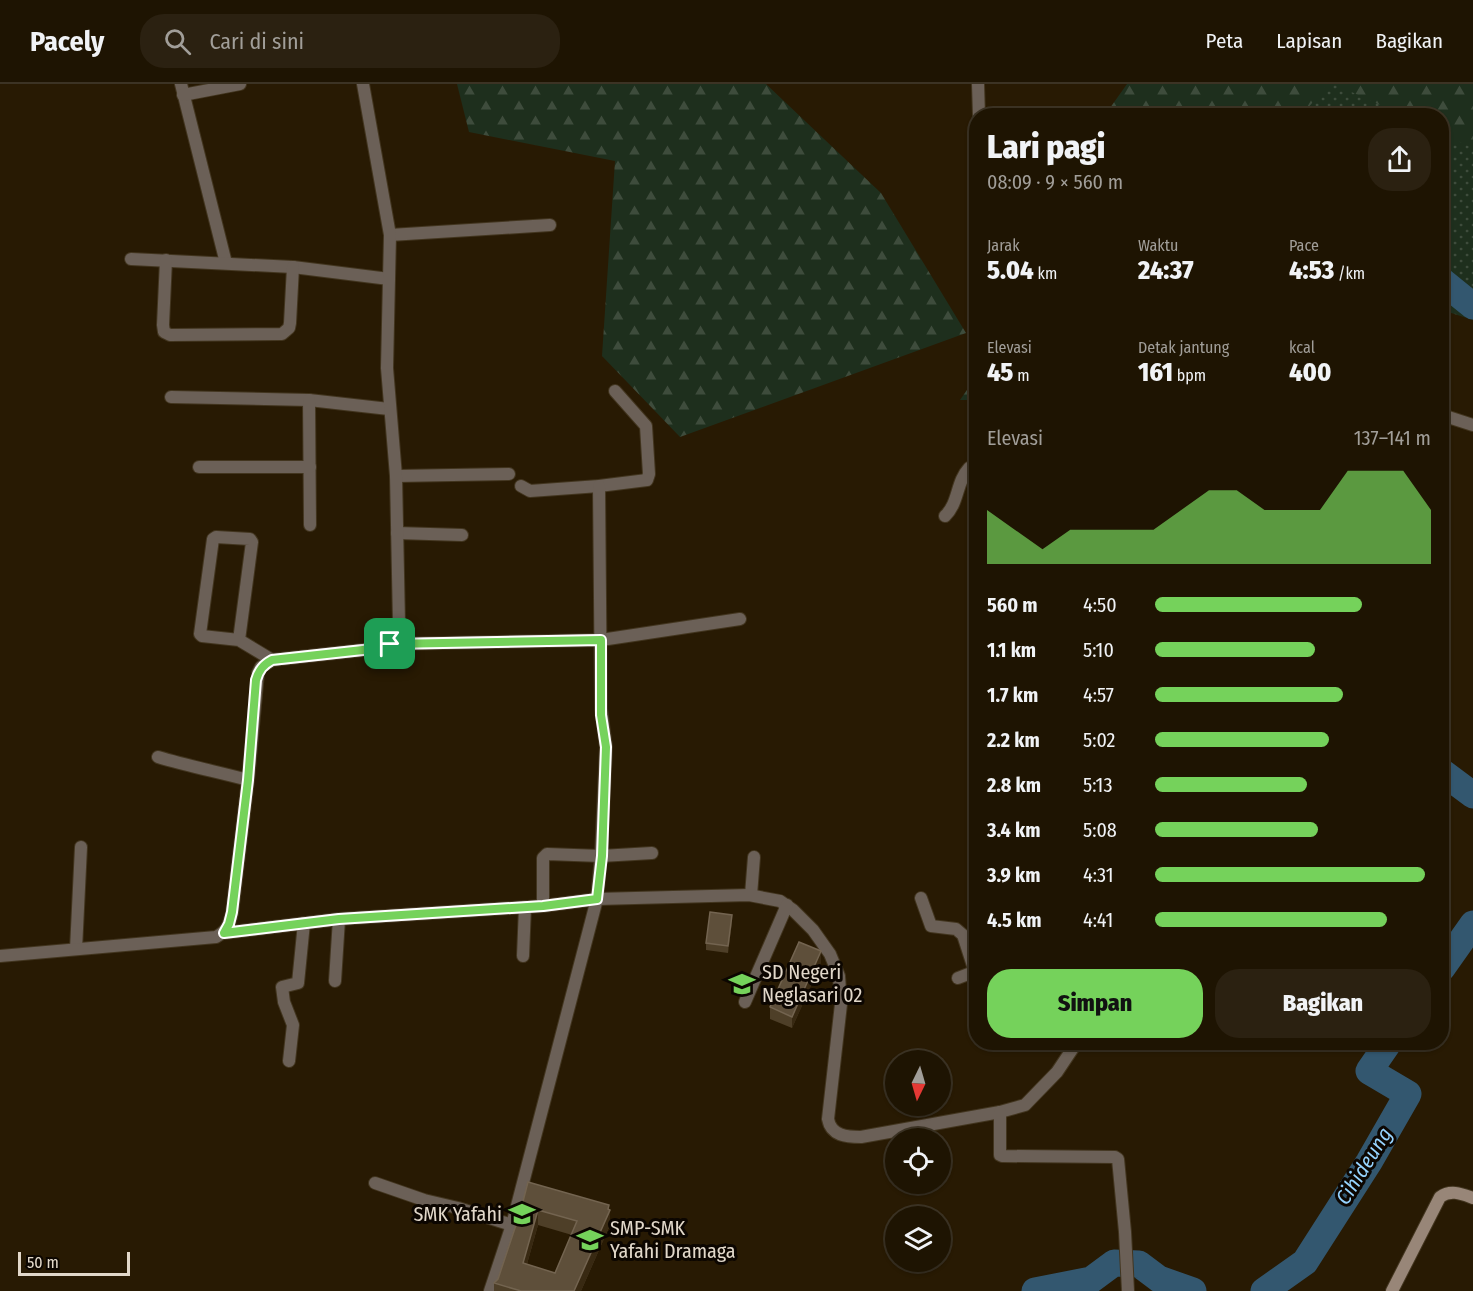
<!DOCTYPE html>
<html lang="id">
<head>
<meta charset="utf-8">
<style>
  :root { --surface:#1e1402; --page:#2b2111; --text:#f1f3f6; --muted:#a19e99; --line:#3c3324; --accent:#75d25b }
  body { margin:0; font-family:"Fira Sans Condensed",sans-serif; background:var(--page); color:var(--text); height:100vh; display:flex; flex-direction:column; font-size:22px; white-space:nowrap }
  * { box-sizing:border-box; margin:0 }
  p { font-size:20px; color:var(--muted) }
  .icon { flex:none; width:33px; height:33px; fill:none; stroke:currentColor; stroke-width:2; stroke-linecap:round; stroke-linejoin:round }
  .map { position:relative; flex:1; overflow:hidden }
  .panel { position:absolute; left:969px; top:24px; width:480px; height:942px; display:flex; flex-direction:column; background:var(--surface); border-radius:24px; box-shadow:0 2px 4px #0004,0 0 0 2px var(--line) }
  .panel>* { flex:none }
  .needle { width:39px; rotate:185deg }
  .fabs { position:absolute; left:885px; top:966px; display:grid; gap:12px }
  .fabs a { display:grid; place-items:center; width:66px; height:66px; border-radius:50%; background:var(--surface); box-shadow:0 2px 4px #0004,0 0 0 2px var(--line); font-size:30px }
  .scale { position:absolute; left:18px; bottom:15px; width:112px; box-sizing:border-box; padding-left:6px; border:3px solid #e2d8ca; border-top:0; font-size:16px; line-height:21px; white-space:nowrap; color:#e2d8ca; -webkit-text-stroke:4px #0c0601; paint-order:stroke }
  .pin { position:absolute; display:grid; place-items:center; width:51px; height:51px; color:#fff; margin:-26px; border-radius:12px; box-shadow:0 3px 9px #0006 }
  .round { display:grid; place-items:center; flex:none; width:63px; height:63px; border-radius:24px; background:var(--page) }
  .headline { display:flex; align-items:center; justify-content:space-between; height:102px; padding:0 18px }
  h1 { font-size:33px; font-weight:800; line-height:45px }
  .metrics { display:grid; grid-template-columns:repeat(3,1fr); gap:9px; height:102px; padding:6px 18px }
  .metrics div { display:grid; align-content:center }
  .metrics b { font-size:26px; font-weight:800 }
  .metrics small { font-size:16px; font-weight:400 }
  .metrics p { font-size:16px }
  .chart { height:168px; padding:12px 18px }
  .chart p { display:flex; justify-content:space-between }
  .chart svg { width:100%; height:108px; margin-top:6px; fill:var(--accent); opacity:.7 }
  .action { display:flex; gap:12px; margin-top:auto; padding:12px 18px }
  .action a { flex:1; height:69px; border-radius:24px; background:var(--accent); color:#111; font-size:24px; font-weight:800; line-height:69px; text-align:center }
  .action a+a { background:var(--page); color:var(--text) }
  ul { padding:0 18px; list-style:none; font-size:20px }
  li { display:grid; grid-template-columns:96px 72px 1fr; align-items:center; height:45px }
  li i { height:15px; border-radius:8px; background:var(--accent) }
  header { display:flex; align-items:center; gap:36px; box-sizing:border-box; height:84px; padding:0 30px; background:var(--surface); border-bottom:2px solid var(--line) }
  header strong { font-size:28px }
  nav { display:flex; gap:33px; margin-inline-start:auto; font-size:21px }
  .search { width:420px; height:54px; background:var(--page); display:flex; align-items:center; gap:15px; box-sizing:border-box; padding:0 21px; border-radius:24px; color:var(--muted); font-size:22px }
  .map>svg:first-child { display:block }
  .grass { fill:url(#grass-dots) }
  .forest { fill:url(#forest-firs) }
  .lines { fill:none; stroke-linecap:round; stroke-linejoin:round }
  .river { stroke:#33576f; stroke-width:27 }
  .minor-casing { stroke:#42351f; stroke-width:14 }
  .tertiary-casing { stroke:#42351f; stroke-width:14 }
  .secondary-casing { stroke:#42351f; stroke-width:14 }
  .minor { stroke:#6b6057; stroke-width:12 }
  .tertiary { stroke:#6b6057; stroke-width:12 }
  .secondary { stroke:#988678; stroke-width:12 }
  .wall { fill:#4e3f28; fill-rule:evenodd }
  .shaded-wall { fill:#382912 }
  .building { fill:#5e4f3a; stroke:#736450; stroke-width:1.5; fill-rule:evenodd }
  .route-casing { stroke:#fff; stroke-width:12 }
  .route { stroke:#75d25b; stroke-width:8 }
  .labels { text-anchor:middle; stroke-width:6; stroke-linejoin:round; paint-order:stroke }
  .poi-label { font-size:20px; fill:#e2d8ca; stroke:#0c0601; text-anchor:start }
  .water-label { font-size:21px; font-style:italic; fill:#96d3fe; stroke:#0c0601 }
</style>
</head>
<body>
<header>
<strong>Pacely</strong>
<div class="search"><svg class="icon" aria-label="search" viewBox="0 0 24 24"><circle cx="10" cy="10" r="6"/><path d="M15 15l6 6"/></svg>Cari di sini</div>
<nav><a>Peta</a><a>Lapisan</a><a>Bagikan</a></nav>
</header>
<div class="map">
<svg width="1473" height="1207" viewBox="0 0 1473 1207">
  <defs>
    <pattern id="grass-dots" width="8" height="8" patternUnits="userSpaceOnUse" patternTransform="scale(1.5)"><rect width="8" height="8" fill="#1e2f1d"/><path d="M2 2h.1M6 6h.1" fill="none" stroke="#3e4c3c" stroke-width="1.8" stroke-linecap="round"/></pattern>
    <pattern id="forest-firs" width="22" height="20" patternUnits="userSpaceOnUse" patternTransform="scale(1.5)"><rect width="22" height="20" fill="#1e2f1d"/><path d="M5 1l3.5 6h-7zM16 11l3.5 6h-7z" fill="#3e4c3c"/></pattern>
  </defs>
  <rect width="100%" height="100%" fill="#281a03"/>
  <polygon class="grass" points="1221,0 1473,0 1473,236 1442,226 1442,32 1206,32"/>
  <g class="forest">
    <polygon points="457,0 766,0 881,109 966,249 680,353 602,272 615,77 469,48"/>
    <polygon points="1127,0 1328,0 1302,31 987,32 983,24 1105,31"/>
    <polygon points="1334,0 1473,0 1473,64 1442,50 1442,32 1402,31"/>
    <polygon points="976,293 976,316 960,316"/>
  </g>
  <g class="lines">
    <g class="river">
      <polyline points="1442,197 1473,222"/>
      <polyline points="1442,688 1473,711"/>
      <polyline points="1442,884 1473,840"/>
      <polyline points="1035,1207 1091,1196 1114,1179 1139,1180 1159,1195 1193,1207"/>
      <polyline points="1264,1207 1305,1178 1369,1078 1408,1010 1369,987 1389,958"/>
    </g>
    <g class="minor-casing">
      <g id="minor">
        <polyline points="181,0 226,179"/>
        <polyline points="978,0 979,32"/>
        <polyline points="183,11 240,0"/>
        <polyline points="390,151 550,141"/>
        <polyline points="131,175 293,183 389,195"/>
        <polyline points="166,176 163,241 164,248 170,251 282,250 289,244 290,239 293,183"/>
        <polyline points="171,313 309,316 389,325"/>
        <polyline points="309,316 310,441"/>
        <polyline points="1442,331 1473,341"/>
        <polyline points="199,383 310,383"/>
        <polyline points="396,392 509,390"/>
        <polyline points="521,402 530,407 599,402 647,396 649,390 646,342 615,307"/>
        <path d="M 945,432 C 959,419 956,398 969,384 L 976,383"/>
        <polyline points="397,449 462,451"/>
        <polyline points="239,556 252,458 250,455 216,453 213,455 200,550 202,552 239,556 272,576"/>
        <polyline points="390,560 601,556 740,535"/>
        <path d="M 158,673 C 188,682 218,688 248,696"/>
        <polyline points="751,811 754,773"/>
        <polyline points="921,814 931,842 956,845 963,851 975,888"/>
        <polyline points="543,822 543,774 547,770 601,772 652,769"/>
        <path d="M 224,849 L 339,835 L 543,822 L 597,815 L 749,811 L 780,817 L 793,826 L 813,846 L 830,870 L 839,892 L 841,920 L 828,1035 C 831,1052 847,1053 861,1053 L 1000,1028 L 1025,1021 L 1057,988 L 1077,958"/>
        <polyline points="76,865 81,763"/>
        <polyline points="523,872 525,823"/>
        <polyline points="958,894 976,887"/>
        <polyline points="335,897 339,835"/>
        <polyline points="745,918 787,821"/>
        <polyline points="289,977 293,941 284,918 282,903 298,899 304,839"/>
        <polyline points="375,1099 424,1116 458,1124 512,1141"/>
        <polyline points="490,1207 512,1141 597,815 601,772 606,663 601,625 599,402"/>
      </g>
    </g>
    <g class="tertiary-casing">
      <g id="tertiary">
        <path d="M 0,872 L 216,853 C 227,847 229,841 232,829 L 248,696 L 258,589 L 261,583 L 272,576 L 381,564 L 395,556 L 399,539 L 396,392 L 387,284 L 390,151 L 363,0"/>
        <polyline points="1000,1028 1000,1071 1002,1072 1115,1073 1118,1075 1125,1148 1128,1207"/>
      </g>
    </g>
    <g class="secondary-casing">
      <path id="secondary" d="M 1392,1207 L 1440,1113 C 1451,1105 1462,1110 1473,1114"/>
    </g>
    <use href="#minor" class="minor"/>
    <use href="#tertiary" class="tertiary"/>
    <use href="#secondary" class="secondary"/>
  </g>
  <g class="wall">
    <polygon points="732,838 728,869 706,866 706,859"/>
    <polygon points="821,879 792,944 770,935 770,923"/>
    <path d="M 528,1098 L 609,1126 L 610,1141 L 581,1207 L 494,1207 L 494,1199 L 498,1195 L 520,1129 ZM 538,1141 L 572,1151 L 555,1189 L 527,1180 Z"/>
  </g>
  <g class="shaded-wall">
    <polygon points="732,831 732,838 728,869 728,862"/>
    <polygon points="821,867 821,879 792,944 792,933"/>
    <polygon points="609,1121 609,1129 610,1126 610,1141 581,1207 574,1207"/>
    <polygon points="538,1126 538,1141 523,1194 523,1179"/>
  </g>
  <g class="building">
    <polygon points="710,828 732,831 728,862 706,859"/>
    <polygon points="799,858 821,867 792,933 770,923"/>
    <path d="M 528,1098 L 609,1121 L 608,1125 L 610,1126 L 574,1207 L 521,1207 L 494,1199 L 498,1195 L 520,1129 ZM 538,1126 L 577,1137 L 555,1189 L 523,1179 Z"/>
  </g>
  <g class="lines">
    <g class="route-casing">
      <path id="route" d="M 601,556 L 601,631 L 606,663 L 602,772 L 597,815 L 543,822 L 339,835 L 224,849 L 229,840 L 232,828 L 248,696 L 256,596 C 259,586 263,581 272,576 L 381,564 L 390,560 Z"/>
    </g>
    <use href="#route" class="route"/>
  </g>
  <defs>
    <g id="school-bare" transform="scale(2.07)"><path d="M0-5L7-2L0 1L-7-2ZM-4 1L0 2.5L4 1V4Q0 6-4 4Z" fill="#75d25b" stroke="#0c0601" stroke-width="2.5" paint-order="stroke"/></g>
  </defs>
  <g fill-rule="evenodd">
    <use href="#school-bare" x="742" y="900"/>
    <use href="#school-bare" x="522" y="1130"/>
    <use href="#school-bare" x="590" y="1156"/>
  </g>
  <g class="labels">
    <g class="poi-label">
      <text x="762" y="895">SD Negeri<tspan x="762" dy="23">Neglasari 02</tspan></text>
      <text x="502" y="1137" text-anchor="end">SMK Yafahi</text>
      <text x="610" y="1151">SMP-SMK<tspan x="610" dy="23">Yafahi Dramaga</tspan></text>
    </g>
    <g class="water-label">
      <text transform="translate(1364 1082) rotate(-58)" y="7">Cihideung</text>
    </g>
  </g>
</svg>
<div class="fabs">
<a><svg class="needle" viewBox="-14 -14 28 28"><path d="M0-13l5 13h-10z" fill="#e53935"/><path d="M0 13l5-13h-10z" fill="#a19e99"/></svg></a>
<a><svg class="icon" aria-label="locate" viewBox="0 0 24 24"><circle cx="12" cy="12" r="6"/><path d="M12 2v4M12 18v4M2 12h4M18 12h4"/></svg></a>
<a><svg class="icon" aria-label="layers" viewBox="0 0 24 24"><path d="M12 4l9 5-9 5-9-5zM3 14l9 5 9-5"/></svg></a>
</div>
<div class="scale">50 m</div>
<div class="pin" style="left:390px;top:560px;background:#1e9e55"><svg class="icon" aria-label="arrive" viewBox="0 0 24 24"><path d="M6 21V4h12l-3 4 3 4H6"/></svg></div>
<section class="panel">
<div class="headline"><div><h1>Lari pagi</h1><p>08:09 · 9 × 560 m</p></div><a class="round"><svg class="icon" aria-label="share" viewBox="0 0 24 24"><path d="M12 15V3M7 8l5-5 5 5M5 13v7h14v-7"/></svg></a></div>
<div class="metrics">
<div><p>Jarak</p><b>5.04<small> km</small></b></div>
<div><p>Waktu</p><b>24:37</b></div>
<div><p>Pace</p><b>4:53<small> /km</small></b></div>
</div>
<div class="metrics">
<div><p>Elevasi</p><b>45<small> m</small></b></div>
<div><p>Detak jantung</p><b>161<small> bpm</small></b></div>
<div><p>kcal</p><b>400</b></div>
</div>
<div class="chart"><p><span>Elevasi</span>137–141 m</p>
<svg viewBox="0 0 160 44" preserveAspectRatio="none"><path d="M0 44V22L10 30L20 38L30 30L40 30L50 30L60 30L70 22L80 14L90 14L100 22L110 22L120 22L130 6L140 6L150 6L160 22V44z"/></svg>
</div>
<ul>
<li><b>560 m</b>4:50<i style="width:75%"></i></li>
<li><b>1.1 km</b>5:10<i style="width:58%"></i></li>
<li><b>1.7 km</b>4:57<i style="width:68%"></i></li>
<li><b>2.2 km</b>5:02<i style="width:63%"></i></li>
<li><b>2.8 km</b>5:13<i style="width:55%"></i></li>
<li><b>3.4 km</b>5:08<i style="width:59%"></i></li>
<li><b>3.9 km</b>4:31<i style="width:98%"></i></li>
<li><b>4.5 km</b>4:41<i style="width:84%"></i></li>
</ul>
<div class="action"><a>Simpan</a><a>Bagikan</a></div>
</section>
</div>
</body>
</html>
